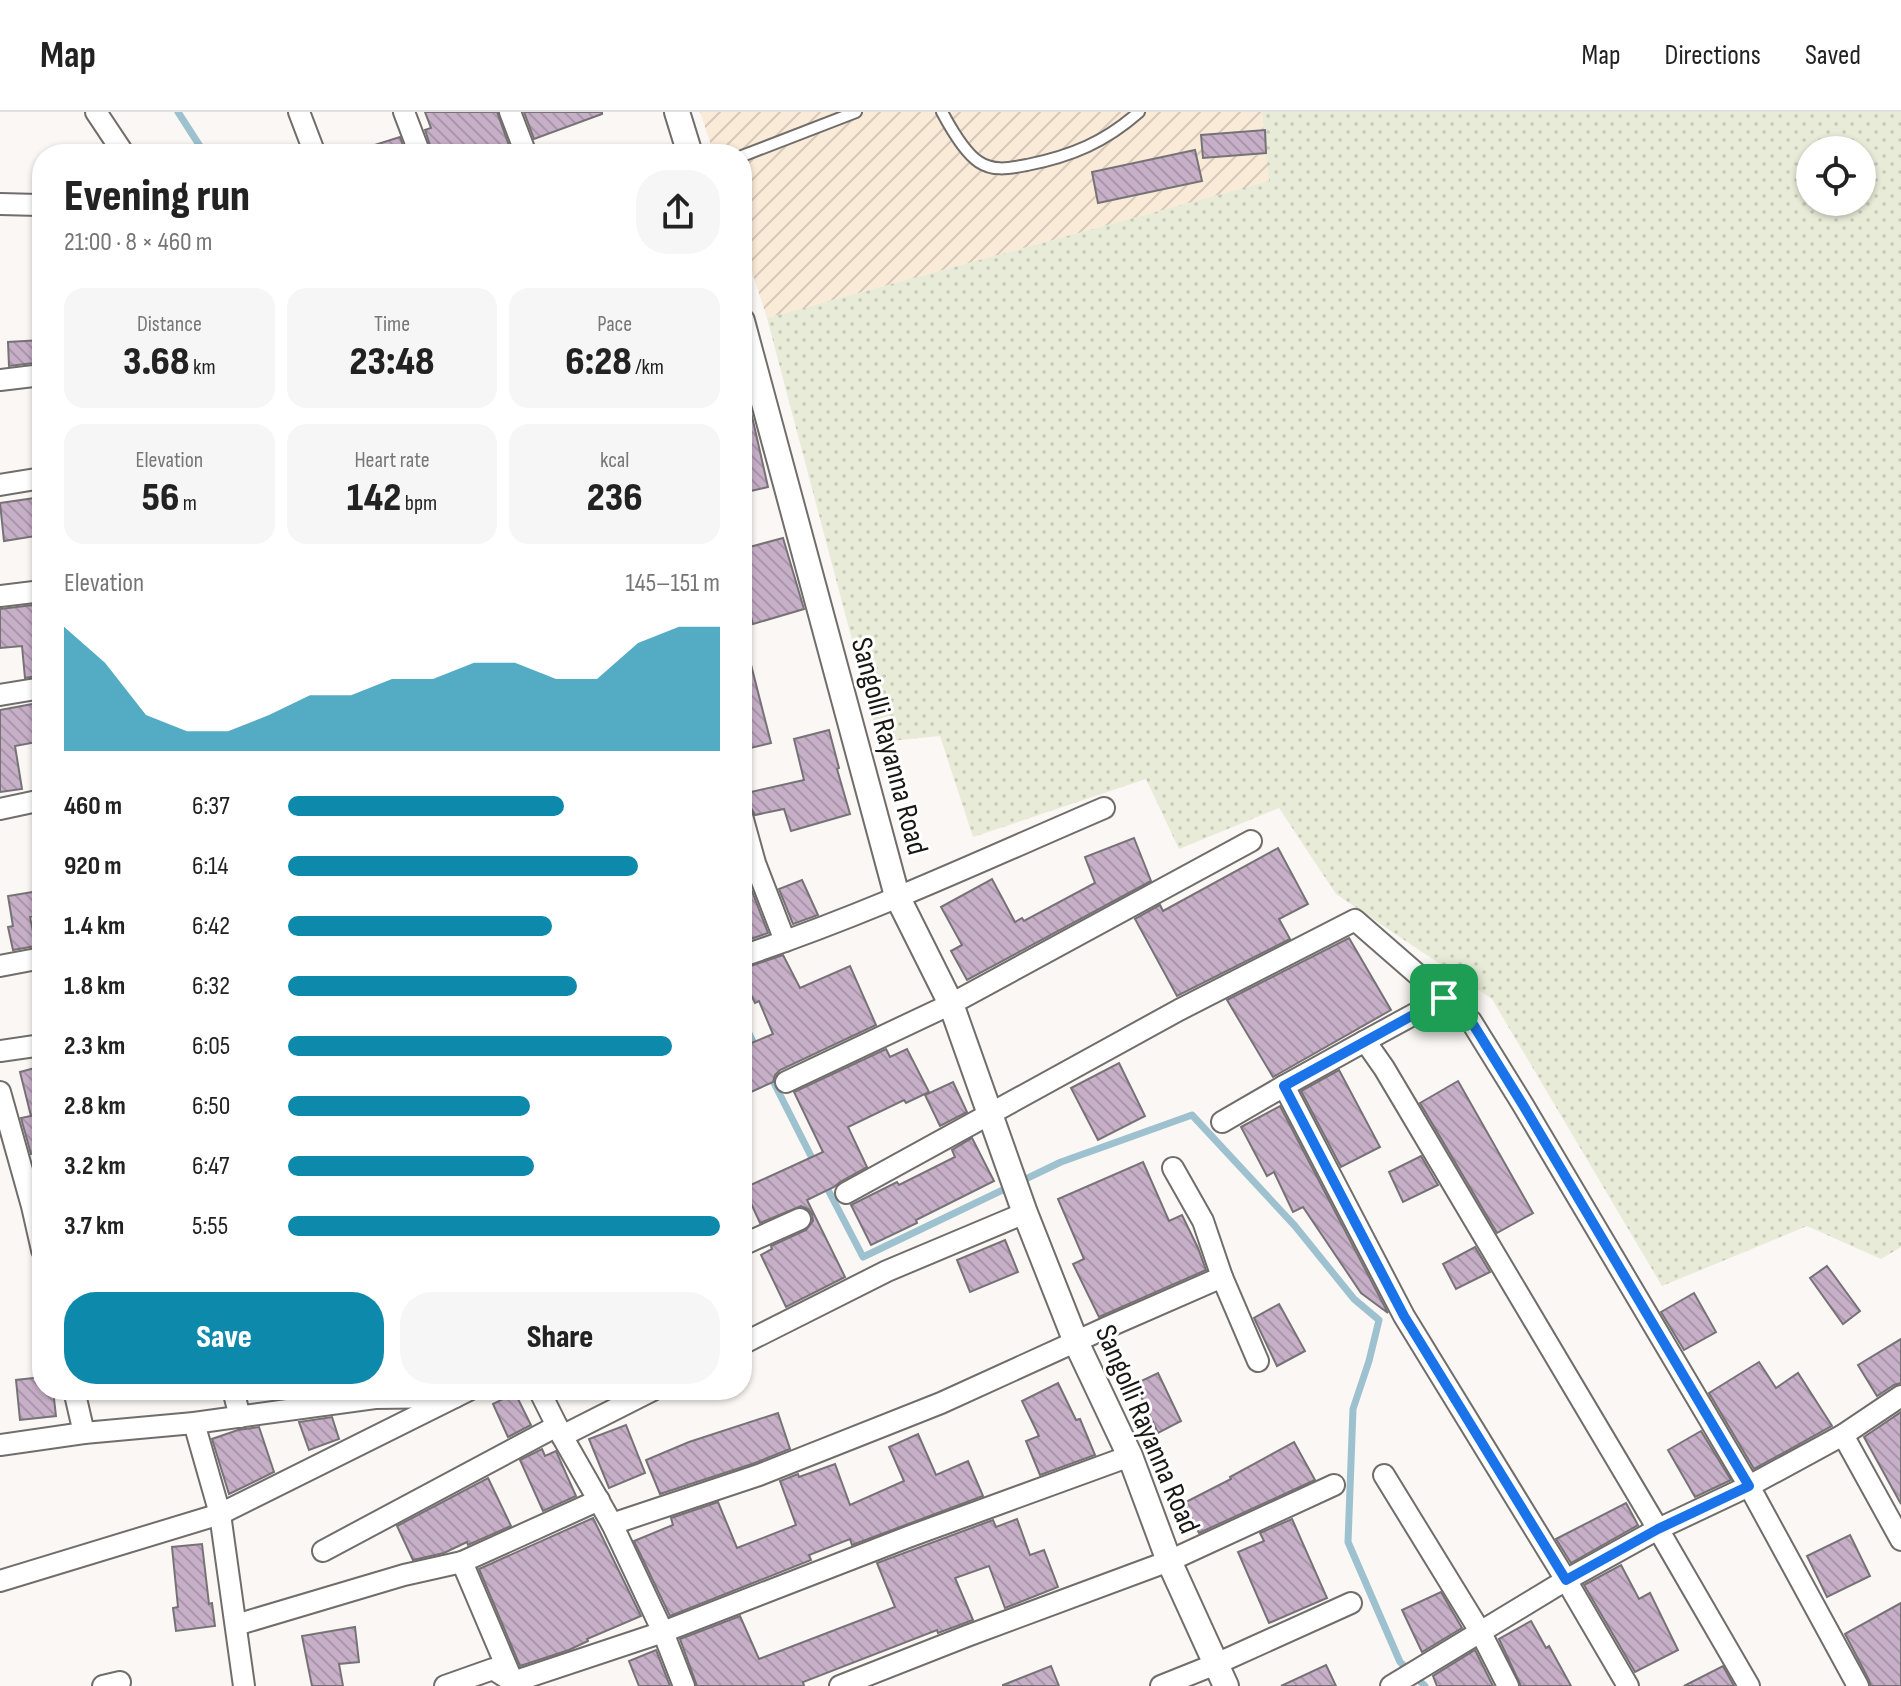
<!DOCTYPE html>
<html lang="en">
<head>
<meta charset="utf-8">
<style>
  :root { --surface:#fff; --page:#f6f6f6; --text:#222; --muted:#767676; --line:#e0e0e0; --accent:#0d89ac }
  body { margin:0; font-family:"Sofia Sans Condensed",sans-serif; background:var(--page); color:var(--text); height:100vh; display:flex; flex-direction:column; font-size:30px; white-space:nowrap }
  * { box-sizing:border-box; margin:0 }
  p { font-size:26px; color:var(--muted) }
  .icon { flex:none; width:44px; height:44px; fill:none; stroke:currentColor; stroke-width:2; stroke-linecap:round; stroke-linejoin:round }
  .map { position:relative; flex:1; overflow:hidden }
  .side { position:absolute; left:32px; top:32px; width:720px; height:1256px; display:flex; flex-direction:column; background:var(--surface); border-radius:32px; box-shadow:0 2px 6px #0004 }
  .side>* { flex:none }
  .controls { position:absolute; left:1796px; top:24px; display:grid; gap:16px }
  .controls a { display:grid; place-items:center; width:80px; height:80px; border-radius:50%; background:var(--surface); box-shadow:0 2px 6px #0004; font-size:40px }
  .pin { position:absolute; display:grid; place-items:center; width:68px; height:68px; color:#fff; margin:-34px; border-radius:16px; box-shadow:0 4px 12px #0006 }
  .round { display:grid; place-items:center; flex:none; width:84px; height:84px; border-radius:32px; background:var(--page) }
  .head { display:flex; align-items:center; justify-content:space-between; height:136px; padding:0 32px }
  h1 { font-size:44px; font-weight:800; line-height:60px }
  .stats { display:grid; grid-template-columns:repeat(3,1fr); gap:12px; height:136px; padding:8px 32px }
  .stats div { display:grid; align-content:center; border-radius:20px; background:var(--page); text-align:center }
  .stats b { font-size:40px; font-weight:800 }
  .stats small { font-size:22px; font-weight:400 }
  .stats p { font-size:22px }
  .chart { height:224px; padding:16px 32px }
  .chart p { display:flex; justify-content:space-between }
  .chart svg { width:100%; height:144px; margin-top:8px; fill:var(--accent); opacity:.7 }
  .button { display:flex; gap:16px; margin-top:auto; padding:16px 32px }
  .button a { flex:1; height:92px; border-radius:32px; background:var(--accent); color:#fff; font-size:32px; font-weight:800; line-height:92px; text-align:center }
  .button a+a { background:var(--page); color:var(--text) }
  ul { padding:0 32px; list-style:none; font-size:26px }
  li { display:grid; grid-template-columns:128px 96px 1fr; align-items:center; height:60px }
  li i { height:20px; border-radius:10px; background:var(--accent) }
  header { display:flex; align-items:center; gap:48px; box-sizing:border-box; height:112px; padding:0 40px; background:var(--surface); border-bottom:2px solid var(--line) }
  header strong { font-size:38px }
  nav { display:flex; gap:44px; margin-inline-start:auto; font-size:28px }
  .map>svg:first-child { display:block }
  .industrial { fill:url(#industrial-furrows) }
  .grass { fill:url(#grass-dots); fill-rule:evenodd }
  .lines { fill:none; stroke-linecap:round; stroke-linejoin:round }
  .stream { stroke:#9dc1ce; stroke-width:7 }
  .building { fill:url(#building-back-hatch); stroke:#767376; stroke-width:2 }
  .service-casing { stroke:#706d6b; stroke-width:14 }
  .minor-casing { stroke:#706d6b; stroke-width:24 }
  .tertiary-casing { stroke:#706d6b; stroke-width:28 }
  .service { stroke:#fff; stroke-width:10 }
  .minor { stroke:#fff; stroke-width:20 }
  .tertiary { stroke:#fff; stroke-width:24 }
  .route-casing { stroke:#fff; stroke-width:16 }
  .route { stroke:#1a73e8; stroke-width:10 }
  .labels { text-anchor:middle; stroke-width:6; stroke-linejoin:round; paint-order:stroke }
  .street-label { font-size:30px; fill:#181716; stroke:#fff }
</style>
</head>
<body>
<header>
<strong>Map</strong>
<nav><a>Map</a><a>Directions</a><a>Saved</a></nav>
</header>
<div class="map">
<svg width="1901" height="1574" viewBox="0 0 1901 1574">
  <defs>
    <pattern id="industrial-furrows" width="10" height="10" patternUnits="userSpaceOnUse" patternTransform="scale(2)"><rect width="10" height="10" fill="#faebd8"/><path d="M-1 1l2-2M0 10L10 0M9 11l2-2" fill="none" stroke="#d6c9b9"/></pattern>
    <pattern id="grass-dots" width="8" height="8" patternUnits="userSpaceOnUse" patternTransform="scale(2)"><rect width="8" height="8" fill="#e8ebd7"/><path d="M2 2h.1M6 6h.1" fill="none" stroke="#c6c9b8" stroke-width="1.8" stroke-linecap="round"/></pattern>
    <pattern id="building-back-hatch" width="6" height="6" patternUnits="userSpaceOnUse" patternTransform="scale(2)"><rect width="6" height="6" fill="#c7afc8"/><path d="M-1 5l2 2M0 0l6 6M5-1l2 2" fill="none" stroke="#aa96ab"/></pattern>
  </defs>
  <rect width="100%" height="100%" fill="#faf7f4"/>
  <polygon class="industrial" points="700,0 1262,0 1270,69 767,206 742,129 742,42 714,42"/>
  <path class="grass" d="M 1262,0 L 1901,0 L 1901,1135 L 1881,1147 L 1807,1114 L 1662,1174 L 1492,887 L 1336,782 L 1279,696 L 1179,737 L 1146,667 L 973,725 L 940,624 L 879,630 L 767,206 L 1269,69 ZM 1810,38 L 1862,38 L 1862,90 L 1810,90 Z"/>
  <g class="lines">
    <g class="stream">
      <polyline points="178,0 205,42"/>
      <polyline points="742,907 757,938"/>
      <polyline points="770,963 815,1052"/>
      <polyline points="824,1070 863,1145 1061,1050 1192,1003 1295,1114 1354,1187 1379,1208 1369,1249 1353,1297 1348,1430 1400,1550 1425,1574"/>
    </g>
  </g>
  <g class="building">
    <polygon points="425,0 497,0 512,42 433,42 425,18 431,16"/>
    <polygon points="524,0 602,0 602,2 534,27"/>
    <polygon points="1265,18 1266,41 1203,46 1201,23"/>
    <polygon points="400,25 406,42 360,42 359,38"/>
    <polygon points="1195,38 1202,69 1098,91 1092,60"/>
    <polygon points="42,228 42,250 9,254 8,230"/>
    <polygon points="749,291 768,375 742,381 742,292"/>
    <polygon points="42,385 42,423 4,429 0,391"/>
    <polygon points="783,426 804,497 753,512 742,474 742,437"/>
    <polygon points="42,492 42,563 25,566 22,534 0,536 0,497"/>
    <polygon points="748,541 771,631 742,638 742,542"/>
    <polygon points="38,591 42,613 42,629 15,634 22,677 0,680 0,598"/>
    <polygon points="829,618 839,656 837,657 850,702 791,719 784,697 755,703 750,694 742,691 742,682 804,668 794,627"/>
    <polygon points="1134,726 1151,769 967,868 951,839 962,833 941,795 992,767 1015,810 1022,806 1024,809 1095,771 1085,745"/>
    <polygon points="1278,736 1308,792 1279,807 1290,827 1177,884 1135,807 1160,793 1163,799"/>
    <polygon points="742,753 768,821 742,830"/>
    <polygon points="802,768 818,803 793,812 779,777"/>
    <polygon points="39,779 42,803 30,805 36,834 13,838 8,815 13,814 8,784"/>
    <polygon points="1349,826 1391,898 1273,965 1227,888"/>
    <polygon points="783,843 800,876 850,854 876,913 780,958 775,963 773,970 742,984 742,935 773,922 759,889 755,891 742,865 742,857"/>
    <polygon points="886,937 890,945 907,937 929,980 906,991 904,988 848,1015 867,1055 840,1070 834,1075 807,1088 845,1165 786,1195 761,1143 772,1137 771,1134 806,1118 813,1109 812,1102 808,1097 801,1094 760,1111 744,1076 823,1040 794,980"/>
    <polygon points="1119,951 1145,1004 1098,1028 1071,976"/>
    <polygon points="42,954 42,1039 31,1042 21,1006 31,1004 20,960"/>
    <polygon points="1339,958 1380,1035 1341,1055 1301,979"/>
    <polygon points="1458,969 1533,1101 1497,1121 1420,991"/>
    <polygon points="953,970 967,1000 940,1014 925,983"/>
    <polygon points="1280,994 1388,1201 1361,1181 1303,1095 1293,1100 1274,1060 1267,1064 1241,1015"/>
    <polygon points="972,1026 994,1069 916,1108 917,1111 871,1133 851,1093 897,1070 899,1073 955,1045 952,1038"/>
    <polygon points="1421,1044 1438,1073 1403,1090 1389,1060"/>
    <polygon points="1143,1050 1169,1109 1182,1103 1198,1136 1206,1158 1099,1205 1073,1152 1084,1147 1058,1087"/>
    <polygon points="1005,1128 1018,1160 970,1180 957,1148"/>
    <polygon points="1475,1135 1490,1160 1456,1177 1443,1152"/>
    <polygon points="1827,1154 1860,1199 1843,1212 1810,1166"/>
    <polygon points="1694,1181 1716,1220 1684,1238 1661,1200"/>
    <polygon points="1279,1192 1305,1239 1277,1254 1254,1206"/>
    <polygon points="1901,1227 1901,1271 1894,1273 1877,1284 1858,1253"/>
    <polygon points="1759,1250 1776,1276 1798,1261 1832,1314 1754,1357 1709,1281"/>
    <polygon points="1158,1261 1181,1309 1158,1321 1135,1272"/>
    <polygon points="42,1265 42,1278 53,1278 56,1304 20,1308 16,1268"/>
    <polygon points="1058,1271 1076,1308 1080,1307 1095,1343 1040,1363 1026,1329 1039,1324 1022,1289"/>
    <polygon points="515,1281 531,1313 508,1325 493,1292"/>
    <polygon points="1901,1300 1901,1392 1864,1325"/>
    <polygon points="778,1301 790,1337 755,1351 660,1382 646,1348 689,1330"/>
    <polygon points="332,1305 339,1327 309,1338 299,1310"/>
    <polygon points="626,1313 645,1361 609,1376 589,1327"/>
    <polygon points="259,1315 274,1360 229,1382 212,1327 238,1318"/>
    <polygon points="1701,1319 1731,1368 1695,1385 1668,1338"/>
    <polygon points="918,1322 936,1363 968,1349 983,1384 852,1433 850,1427 809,1443 811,1448 670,1504 634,1429 673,1413 671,1406 718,1390 737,1436 796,1413 780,1369 798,1362 799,1365 835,1352 850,1393 904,1369 889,1335"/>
    <polygon points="1294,1330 1315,1368 1199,1421 1184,1391 1231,1367 1230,1365"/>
    <polygon points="542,1337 545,1344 556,1339 576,1384 543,1399 520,1348"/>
    <polygon points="488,1366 511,1414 468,1433 467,1430 444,1441 413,1448 397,1414"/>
    <polygon points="1626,1391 1638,1413 1571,1451 1556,1427"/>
    <polygon points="593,1406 641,1504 587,1527 588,1529 569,1538 520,1554 479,1457"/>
    <polygon points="1017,1407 1030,1443 1044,1438 1058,1475 1005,1496 989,1454 955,1466 973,1508 938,1521 937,1518 803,1570 804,1574 697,1574 680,1527 740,1504 759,1547 895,1495 877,1451 993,1408 996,1415"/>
    <polygon points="1292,1407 1327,1486 1269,1511 1238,1440 1264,1429 1260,1421"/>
    <polygon points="1850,1423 1870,1464 1827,1485 1807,1444"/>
    <polygon points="202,1432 209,1492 212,1491 215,1514 176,1519 173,1496 178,1495 172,1435"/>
    <polygon points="1621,1453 1639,1487 1650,1481 1678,1538 1635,1560 1584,1473"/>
    <polygon points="1441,1480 1462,1516 1422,1540 1402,1498"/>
    <polygon points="1901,1491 1901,1574 1871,1574 1869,1568 1845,1522"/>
    <polygon points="1531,1509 1546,1536 1549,1534 1571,1574 1521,1574 1499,1527"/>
    <polygon points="355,1515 359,1550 339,1552 343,1574 312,1574 302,1524"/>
    <polygon points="656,1538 670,1574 639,1574 629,1549"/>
    <polygon points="1475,1538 1493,1574 1437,1574 1433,1564"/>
    <polygon points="1326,1553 1336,1574 1281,1574"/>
    <polygon points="1051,1554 1059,1574 1003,1574 1003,1573"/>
    <polygon points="1723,1554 1734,1574 1684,1574"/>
  </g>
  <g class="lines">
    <g class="service-casing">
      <g id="service">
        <path d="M 942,0 C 950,15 965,41 979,50 C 994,60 1010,56 1027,53 C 1072,44 1105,30 1139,0"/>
        <polyline points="742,44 856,0"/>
      </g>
    </g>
    <g class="minor-casing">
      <g id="minor">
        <polyline points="96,0 124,42"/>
        <polyline points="299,0 315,42"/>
        <polyline points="404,0 420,42"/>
        <polyline points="510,0 526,42"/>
        <polyline points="0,92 39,93 42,97"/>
        <polyline points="0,268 42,263"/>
        <polyline points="0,373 42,366"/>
        <polyline points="0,484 42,479"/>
        <polyline points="0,583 42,576"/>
        <polyline points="0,697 42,688"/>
        <polyline points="742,704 755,751 785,829"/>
        <path d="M 742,844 C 866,803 985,747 1104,696"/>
        <polyline points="0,854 42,846"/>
        <polyline points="1365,929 1444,886"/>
        <polyline points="0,939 42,933"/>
        <polyline points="786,970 951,892 1251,729"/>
        <polyline points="1284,974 1365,929 1384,956 1658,1417 1749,1574"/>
        <polyline points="0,980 32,1094 42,1138"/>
        <polyline points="1222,1010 1284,974 1404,1204 1566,1468 1628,1574"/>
        <polyline points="846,1081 1179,898 1355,808 1471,909 1523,993 1749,1374 1858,1574"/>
        <polyline points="742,1133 800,1107"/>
        <polyline points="1222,1165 1258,1249"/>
        <polyline points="742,1232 887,1159 1025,1101"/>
        <polyline points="74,1278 84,1321"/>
        <polyline points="233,1278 240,1305"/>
        <polyline points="539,1278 562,1324 612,1412 663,1520 684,1574"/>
        <polyline points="194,1311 220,1402 244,1574"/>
        <polyline points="1843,1323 1901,1428"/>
        <polyline points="562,1324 653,1278"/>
        <polyline points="0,1333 84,1321 194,1311 375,1286 455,1285 469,1278"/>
        <polyline points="1384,1363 1481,1521 1508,1574"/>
        <polyline points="612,1412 759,1363 941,1291 1110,1214 1222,1165 1203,1109 1173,1056"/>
        <polyline points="323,1439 557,1314"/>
        <polyline points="462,1450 513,1570"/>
        <polyline points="0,1469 220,1402 455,1285"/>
        <polyline points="236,1513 404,1463 462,1450 599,1388"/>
        <polyline points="103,1574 120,1570"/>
        <polyline points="445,1574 493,1557 513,1570 663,1520 908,1425 1130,1344"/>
        <polyline points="840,1574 967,1524 1169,1449 1334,1373"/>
        <polyline points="1161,1574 1216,1552 1351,1491"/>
        <polyline points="1391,1574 1566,1468 1658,1417 1749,1374 1843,1323 1901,1284"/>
      </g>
    </g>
    <g class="tertiary-casing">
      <g id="tertiary">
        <polyline points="677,0 690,42"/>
        <polyline points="742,209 897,784 951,892 1025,1101 1076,1230 1130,1344 1169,1449 1226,1574"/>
      </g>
    </g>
    <use href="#service" class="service"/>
    <use href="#minor" class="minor"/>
    <use href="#tertiary" class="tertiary"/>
  </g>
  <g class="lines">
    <g class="route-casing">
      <polygon id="route" points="1444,886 1471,909 1523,993 1749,1374 1658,1417 1566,1468 1404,1204 1284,974"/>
    </g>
    <use href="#route" class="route"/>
  </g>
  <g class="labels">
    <g class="street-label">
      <text transform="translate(890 634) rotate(75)" y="10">Sangolli Rayanna Road</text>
      <text transform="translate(1148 1317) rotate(67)" y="10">Sangolli Rayanna Road</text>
    </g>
  </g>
</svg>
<div class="controls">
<a><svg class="icon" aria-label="locate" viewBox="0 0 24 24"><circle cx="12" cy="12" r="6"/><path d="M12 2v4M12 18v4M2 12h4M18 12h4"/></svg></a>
</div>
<div class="pin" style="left:1444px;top:886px;background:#1e9e55"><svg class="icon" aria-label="arrive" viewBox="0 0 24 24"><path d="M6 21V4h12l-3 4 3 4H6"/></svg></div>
<section class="side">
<div class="head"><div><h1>Evening run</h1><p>21:00 · 8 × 460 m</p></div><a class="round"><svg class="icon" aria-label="share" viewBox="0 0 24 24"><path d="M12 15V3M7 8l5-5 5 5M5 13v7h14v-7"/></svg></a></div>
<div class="stats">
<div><p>Distance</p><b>3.68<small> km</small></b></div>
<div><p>Time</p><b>23:48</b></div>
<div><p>Pace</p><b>6:28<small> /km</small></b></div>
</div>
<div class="stats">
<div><p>Elevation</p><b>56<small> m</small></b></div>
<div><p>Heart rate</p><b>142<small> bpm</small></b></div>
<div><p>kcal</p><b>236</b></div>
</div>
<div class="chart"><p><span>Elevation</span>145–151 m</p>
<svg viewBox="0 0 160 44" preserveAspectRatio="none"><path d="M0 44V6L10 17L20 33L30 38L40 38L50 33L60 27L70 27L80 22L90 22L100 17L110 17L120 22L130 22L140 11L150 6L160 6V44z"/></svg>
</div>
<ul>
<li><b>460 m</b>6:37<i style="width:64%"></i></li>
<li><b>920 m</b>6:14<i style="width:81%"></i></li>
<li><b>1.4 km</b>6:42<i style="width:61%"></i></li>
<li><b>1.8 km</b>6:32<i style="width:67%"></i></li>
<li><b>2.3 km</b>6:05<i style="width:89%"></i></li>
<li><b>2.8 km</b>6:50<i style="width:56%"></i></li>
<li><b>3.2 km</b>6:47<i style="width:57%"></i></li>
<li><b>3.7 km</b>5:55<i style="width:100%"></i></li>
</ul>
<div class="button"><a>Save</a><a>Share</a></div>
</section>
</div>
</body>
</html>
